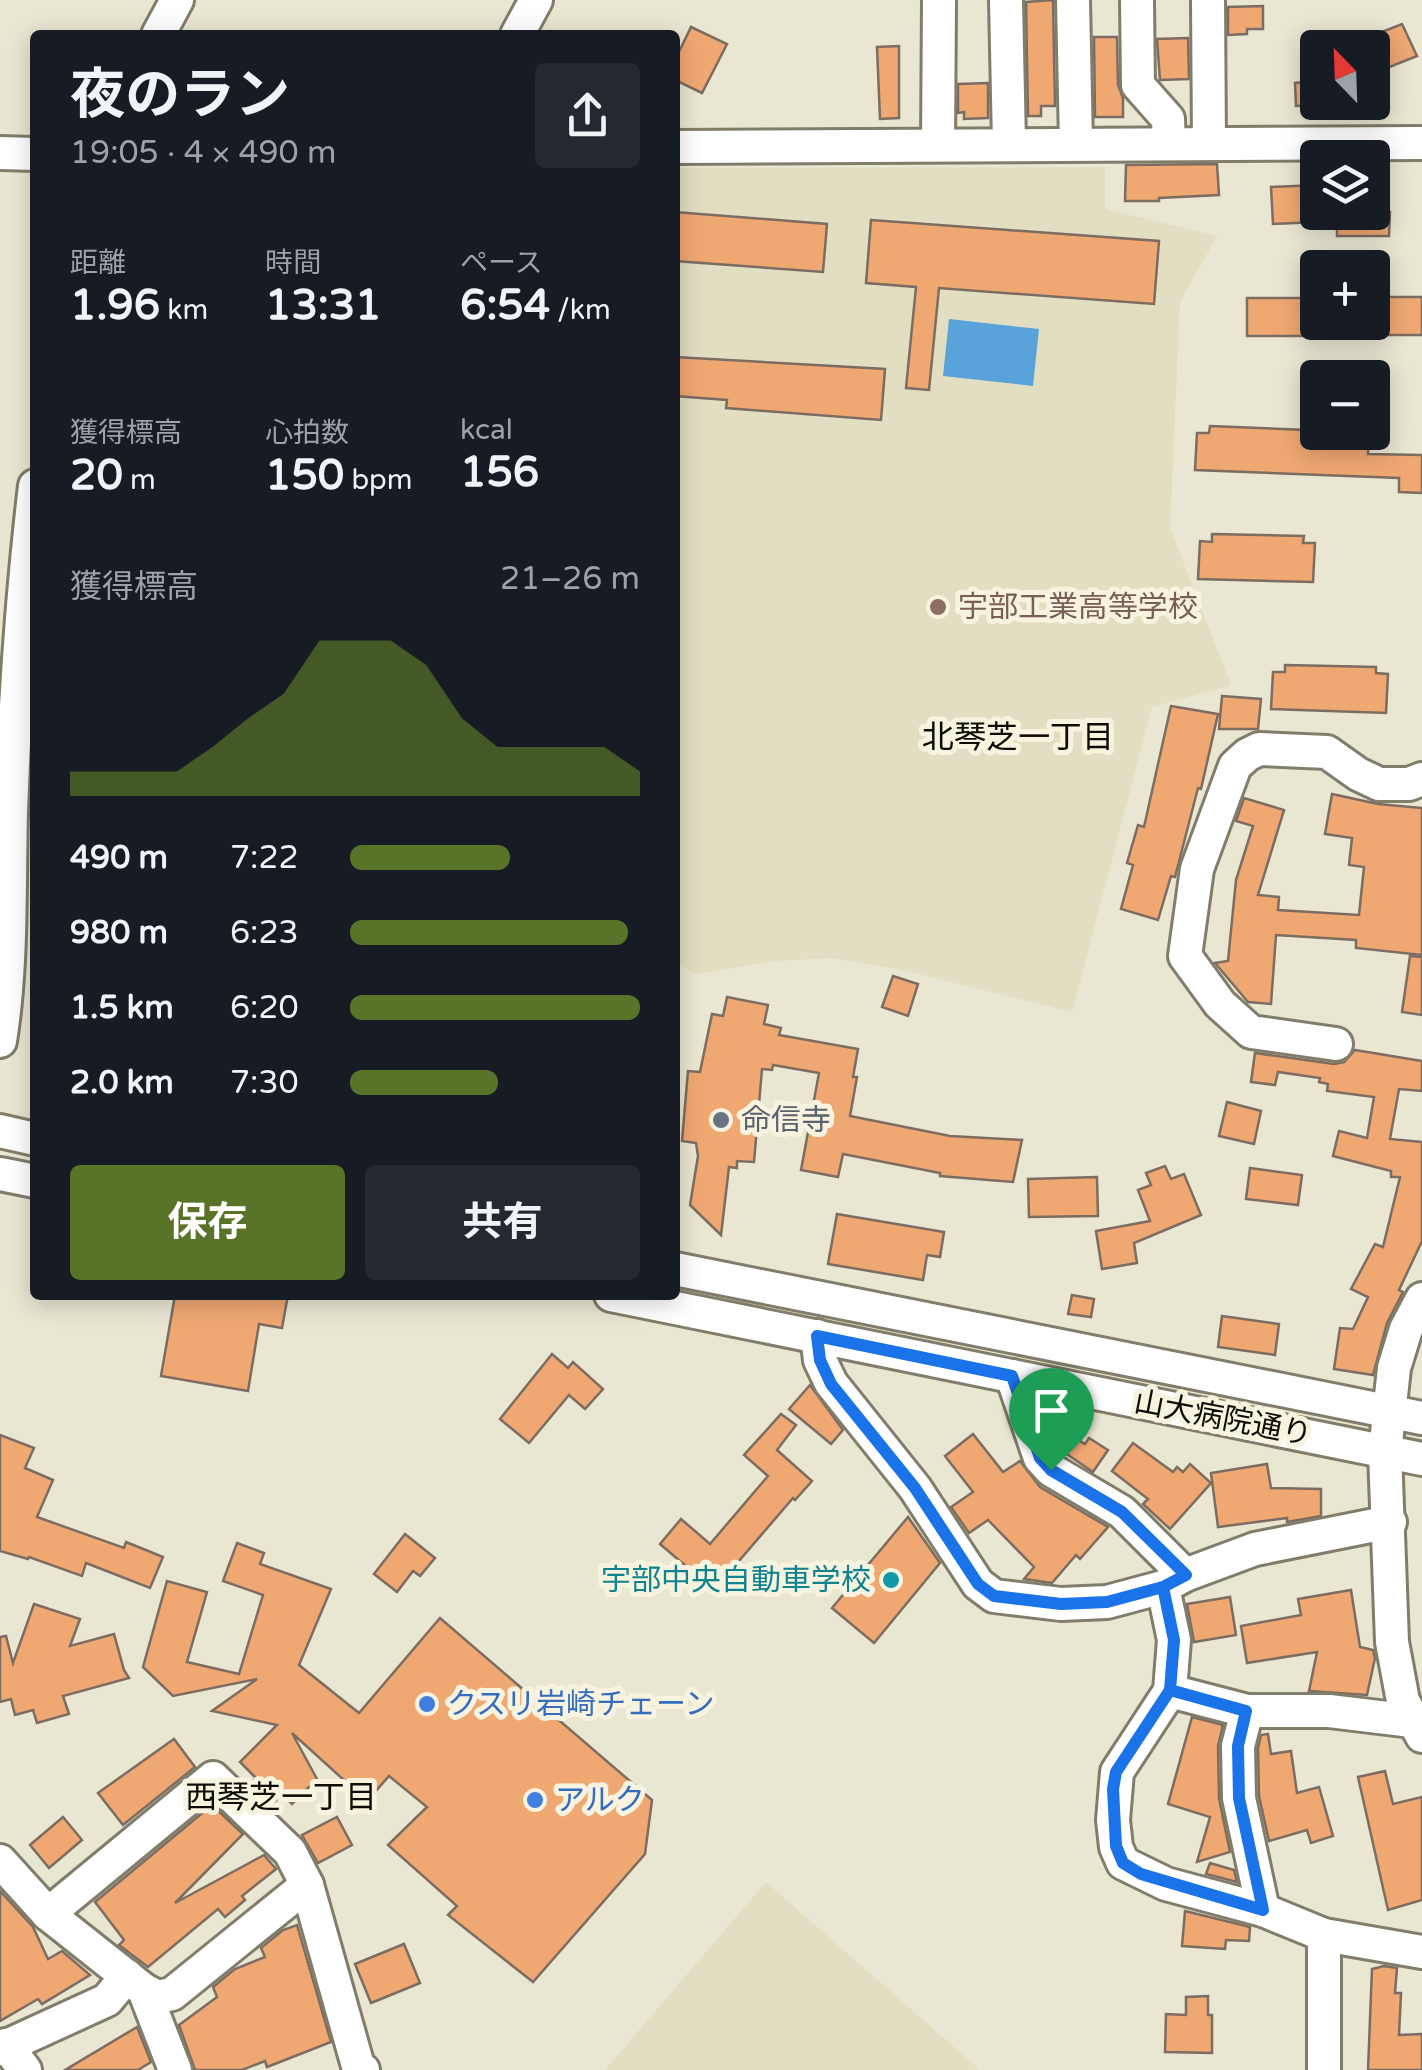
<!DOCTYPE html>
<html lang="ja">
<head>
<meta charset="utf-8">
<style>
  :root { --surface:#171b24; --page:#242831; --text:#f1f3f6; --muted:#9ea1a6; --accent:#597428 }
  body { margin:0; font-family:"Varela Round","Noto Sans JP",sans-serif; background:var(--page); color:var(--text); height:100vh; display:flex; flex-direction:column; font-size:38px; white-space:nowrap }
  * { box-sizing:border-box; margin:0 }
  p { font-size:32px; color:var(--muted) }
  .icon { flex:none; width:55px; height:55px; fill:none; stroke:currentColor; stroke-width:2; stroke-linecap:round; stroke-linejoin:round }
  .map { position:relative; flex:1; overflow:hidden }
  .panel { position:absolute; left:30px; top:30px; width:650px; height:1270px; display:flex; flex-direction:column; background:var(--surface); border-radius:10px; box-shadow:0 5px 25px #0003 }
  .panel>* { flex:none }
  .needle { width:65px; rotate:337deg }
  .controls { position:absolute; left:1300px; top:30px; display:grid; gap:20px }
  .controls a { display:grid; place-items:center; width:90px; height:90px; border-radius:10px; background:var(--surface); box-shadow:0 5px 25px #0003; font-size:50px }
  .pin { position:absolute; display:grid; place-items:center; width:85px; height:85px; color:#fff; margin:-102px -42px; border-radius:50% 50% 50% 0; rotate:-45deg; box-shadow:0 0 10px #0007 }
  .pin .icon { rotate:45deg }
  .round { display:grid; place-items:center; flex:none; width:105px; height:105px; border-radius:10px; background:var(--page) }
  .headline { display:flex; align-items:center; justify-content:space-between; height:170px; padding:0 40px }
  h1 { font-size:55px; font-weight:700; line-height:75px }
  .metrics { display:grid; grid-template-columns:repeat(3,1fr); gap:15px; height:170px; padding:10px 40px }
  .metrics div { display:grid; align-content:center }
  .metrics b { font-size:42px; font-weight:700 }
  .metrics small { font-size:28px; font-weight:400 }
  .metrics p { font-size:28px }
  .chart { height:280px; padding:20px 40px }
  .chart p { display:flex; justify-content:space-between }
  .chart svg { width:100%; height:180px; margin-top:10px; fill:var(--accent); opacity:.7 }
  .action { display:flex; gap:20px; margin-top:auto; padding:20px 40px }
  .action a { flex:1; height:115px; border-radius:10px; background:var(--accent); color:#fff; font-size:40px; font-weight:700; line-height:115px; text-align:center }
  .action a+a { background:var(--page); color:var(--text) }
  ul { padding:0 40px; list-style:none; font-size:32px }
  li { display:grid; grid-template-columns:160px 120px 1fr; align-items:center; height:75px }
  li i { height:25px; border-radius:12px; background:var(--accent) }
  .map>svg:first-child { display:block }
  .built { fill:#e2dec2 }
  .water { fill:#5aa3da }
  .building { fill:#f0a873; stroke:#7d6c61; stroke-width:2.5 }
  .lines { fill:none; stroke-linecap:round; stroke-linejoin:round }
  .minor-casing { stroke:#807d6a; stroke-width:38 }
  .minor { stroke:#fff; stroke-width:32 }
  .route-casing { stroke:#fff; stroke-width:20 }
  .route { stroke:#1a73e8; stroke-width:12 }
  .education-dot { fill:#8d6e63; stroke:#f7f3df; stroke-width:4 }
  .worship-dot { fill:#6b7280; stroke:#f7f3df; stroke-width:4 }
  .culture-dot { fill:#0f9aa8; stroke:#f7f3df; stroke-width:4 }
  .shop-dot { fill:#3f7fe0; stroke:#f7f3df; stroke-width:4 }
  .labels { text-anchor:middle; stroke-width:10; stroke-linejoin:round; paint-order:stroke }
  .education-label { font-size:30px; fill:#785e54; stroke:#f7f3df; text-anchor:start }
  .worship-label { font-size:30px; fill:#5b616d; stroke:#f7f3df; text-anchor:start }
  .street-label { font-size:30px; fill:#0d0c06; stroke:#f7f3df }
  .culture-label { font-size:30px; fill:#0d838f; stroke:#f7f3df; text-anchor:end }
  .shop-label { font-size:30px; fill:#366cbe; stroke:#f7f3df; text-anchor:start }
  .neighbourhood-label { font-size:32px; fill:#0d0c06; stroke:#f7f3df }
</style>
</head>
<body>
<div class="map">
<svg width="1422" height="2070" viewBox="0 0 1422 2070">
  <rect width="100%" height="100%" fill="#e9e6d2"/>
  <g class="built">
    <polygon points="1105,167 1105,209 1217,236 1180,302 1170,528 1231,685 1152,707 1072,1012 902,970 833,958 772,961 696,974 675,963 675,168"/>
    <polygon points="766,1882 980,2070 605,2070"/>
  </g>
  <polygon class="water" points="949,319 1039,329 1033,386 943,376"/>
  <g class="building">
    <polygon points="1053,0 1055,106 1041,106 1041,116 1028,116 1026,2"/>
    <polygon points="1263,6 1263,29 1247,29 1247,34 1228,35 1228,7"/>
    <polygon points="1402,24 1417,56 1372,74 1372,42 1377,41 1374,35"/>
    <polygon points="691,27 727,44 702,93 675,80 675,60"/>
    <polygon points="1094,37 1117,37 1118,85 1123,98 1123,117 1095,117"/>
    <polygon points="1188,38 1189,79 1160,80 1157,39"/>
    <polygon points="899,46 899,118 880,119 877,47"/>
    <polygon points="1318,81 1318,105 1296,106 1295,83"/>
    <polygon points="988,83 988,118 964,119 964,112 958,113 958,84"/>
    <polygon points="1217,164 1219,195 1159,198 1159,201 1125,201 1126,165"/>
    <polygon points="1318,185 1318,222 1273,224 1271,187"/>
    <polygon points="675,212 827,224 823,272 675,261"/>
    <polygon points="1370,212 1390,212 1389,236 1337,236 1337,217 1370,217"/>
    <polygon points="871,220 1159,241 1154,304 939,288 929,390 906,388 916,287 866,283"/>
    <rect x="1372" y="297" width="50" height="38"/>
    <rect x="1247" y="298" width="71" height="38"/>
    <polygon points="675,357 885,369 881,420 726,408 727,400 675,396"/>
    <polygon points="1210,426 1359,432 1359,438 1369,439 1368,454 1422,455 1422,493 1399,492 1399,478 1195,470 1197,433 1209,433"/>
    <polygon points="1212,534 1304,536 1303,543 1315,543 1313,582 1198,579 1200,541 1212,542"/>
    <polygon points="1285,665 1376,667 1376,673 1388,674 1386,713 1271,709 1273,672 1285,672"/>
    <polygon points="1222,696 1261,699 1258,729 1219,729"/>
    <polygon points="1171,706 1218,714 1201,789 1198,788 1175,877 1171,876 1158,920 1121,909 1133,865 1127,863 1138,825 1144,827"/>
    <polygon points="1332,794 1378,804 1422,808 1422,955 1356,948 1356,940 1276,935 1271,1004 1248,1002 1215,963 1228,961 1236,880 1253,826 1236,821 1244,798 1284,810 1258,895 1279,897 1278,910 1359,915 1364,867 1349,865 1352,838 1325,834"/>
    <polygon points="1410,956 1422,957 1422,1015 1402,1012"/>
    <polygon points="893,976 918,984 908,1016 882,1007"/>
    <polygon points="727,997 768,1005 764,1024 781,1028 779,1035 858,1049 853,1077 857,1077 850,1116 950,1136 1022,1140 1013,1182 940,1176 940,1173 843,1154 838,1177 801,1170 819,1073 773,1065 772,1070 762,1069 754,1162 737,1161 737,1168 729,1167 721,1235 690,1205 698,1156 696,1143 682,1141 688,1071 700,1072 712,1014 723,1016"/>
    <polygon points="1355,1050 1422,1061 1422,1091 1399,1089 1390,1139 1422,1142 1422,1241 1399,1290 1403,1292 1387,1323 1373,1375 1334,1369 1340,1328 1353,1329 1368,1297 1351,1289 1375,1244 1383,1247 1400,1177 1391,1177 1391,1171 1333,1156 1339,1131 1367,1138 1374,1097 1327,1091 1328,1084 1319,1082 1320,1078 1278,1072 1275,1085 1251,1082 1255,1053 1334,1064 1344,1062"/>
    <polygon points="1227,1102 1261,1111 1254,1144 1219,1136"/>
    <polygon points="1165,1166 1171,1179 1184,1174 1201,1215 1134,1243 1137,1263 1102,1269 1096,1231 1150,1221 1138,1190 1151,1185 1146,1173"/>
    <polygon points="1250,1168 1302,1175 1298,1205 1246,1199"/>
    <polygon points="1097,1177 1098,1216 1029,1217 1028,1179"/>
    <polygon points="837,1214 944,1232 940,1257 927,1255 923,1280 828,1264"/>
    <polygon points="175,1295 288,1295 282,1328 259,1324 248,1391 161,1376"/>
    <polygon points="1072,1295 1094,1299 1091,1317 1068,1314"/>
    <polygon points="1222,1316 1279,1324 1275,1355 1218,1347"/>
    <polygon points="552,1354 568,1368 573,1362 603,1389 585,1409 569,1395 529,1443 500,1419"/>
    <polygon points="810,1385 843,1430 831,1444 789,1409"/>
    <polygon points="781,1414 796,1425 777,1450 812,1481 795,1500 793,1498 714,1590 660,1544 681,1519 710,1544 768,1476 744,1455"/>
    <polygon points="1061,1429 1085,1444 1089,1438 1108,1450 1093,1472 1058,1448 1055,1439"/>
    <polygon points="973,1434 1003,1472 1020,1461 1040,1487 1108,1527 1080,1559 1076,1555 1052,1583 1024,1579 1034,1567 988,1520 969,1533 951,1507 973,1492 945,1456"/>
    <polygon points="0,1435 34,1448 25,1468 53,1480 37,1517 124,1548 126,1542 163,1557 150,1588 86,1563 82,1576 29,1557 28,1559 0,1551"/>
    <polygon points="1133,1443 1173,1472 1177,1467 1183,1472 1190,1464 1211,1483 1170,1529 1143,1504 1148,1499 1112,1471"/>
    <polygon points="1267,1464 1271,1488 1321,1489 1321,1516 1287,1522 1287,1518 1218,1527 1211,1473"/>
    <polygon points="908,1517 940,1563 874,1643 832,1608"/>
    <polygon points="405,1534 435,1558 420,1576 413,1571 397,1592 374,1574"/>
    <polygon points="237,1543 264,1553 260,1564 331,1589 299,1665 359,1713 440,1618 652,1800 645,1854 533,1982 448,1915 457,1906 388,1845 427,1807 389,1776 367,1801 292,1733 317,1779 292,1804 282,1794 271,1806 249,1785 256,1778 240,1762 277,1725 212,1711 257,1679 173,1696 143,1667 167,1581 207,1592 187,1662 239,1674 263,1595 223,1581"/>
    <polygon points="1351,1590 1360,1647 1373,1650 1375,1658 1367,1695 1309,1691 1317,1652 1247,1663 1241,1626 1301,1615 1298,1599"/>
    <polygon points="1230,1597 1236,1635 1194,1642 1187,1604"/>
    <polygon points="34,1604 80,1619 70,1646 114,1634 124,1670 129,1678 63,1696 69,1714 37,1723 33,1710 15,1715 11,1699 0,1702 0,1637 6,1636 13,1663"/>
    <polygon points="1192,1717 1223,1725 1218,1746 1219,1798 1230,1852 1197,1862 1210,1817 1168,1804"/>
    <polygon points="1268,1734 1271,1754 1291,1751 1297,1793 1319,1787 1333,1836 1311,1843 1307,1830 1269,1841 1259,1796 1258,1748 1261,1735"/>
    <polygon points="174,1739 195,1767 123,1825 98,1793"/>
    <polygon points="1385,1771 1393,1804 1422,1797 1422,1900 1388,1910 1358,1777"/>
    <polygon points="212,1805 243,1834 175,1903 264,1855 276,1869 242,1896 245,1900 225,1917 218,1909 148,1967 119,1945 124,1940 95,1902"/>
    <polygon points="63,1817 82,1840 49,1868 30,1845"/>
    <polygon points="337,1817 352,1845 318,1863 302,1835"/>
    <polygon points="1210,1863 1234,1870 1237,1882 1206,1874"/>
    <polygon points="0,1891 33,1927 48,1959 62,1951 90,1975 42,2004 38,1999 0,2021"/>
    <polygon points="1185,1911 1250,1927 1249,1941 1226,1940 1225,1949 1182,1946"/>
    <polygon points="297,1925 331,2042 267,2067 265,2061 242,2070 195,2070 179,2025 217,1997 213,1987 235,1969 265,1957 261,1948 283,1930"/>
    <polygon points="404,1944 420,1983 371,2003 355,1964"/>
    <polygon points="1384,1966 1397,1968 1395,1993 1401,1993 1399,2035 1422,2034 1422,2070 1368,2070 1372,1969"/>
    <polygon points="1208,1996 1208,2015 1212,2015 1212,2053 1165,2052 1166,2014 1186,2015 1186,1997"/>
    <polygon points="137,2027 151,2062 138,2070 65,2070"/>
  </g>
  <g class="lines">
    <g class="minor-casing">
      <g id="minor">
        <polyline points="1006,0 1009,144"/>
        <polyline points="1073,0 1076,144"/>
        <polyline points="1137,0 1138,85 1168,119 1169,144"/>
        <polyline points="1208,0 1209,144"/>
        <polyline points="158,35 177,0"/>
        <polyline points="517,35 536,0"/>
        <polyline points="938,145 939,0"/>
        <polyline points="675,147 1422,143"/>
        <polyline points="0,153 35,154"/>
        <path d="M 0,1041 C 12,965 9,890 11,813 C 15,703 22,595 35,486"/>
        <polyline points="1336,1044 1251,1032 1220,1004 1185,956 1197,869 1235,766 1247,755 1259,749 1327,752 1358,774 1379,784 1409,784 1422,779"/>
        <polyline points="0,1131 35,1139"/>
        <polyline points="0,1174 35,1181"/>
        <polyline points="675,1269 1422,1418"/>
        <polyline points="611,1295 1422,1459"/>
        <polyline points="1422,1299 1406,1329 1394,1368 1385,1452 1392,1642 1403,1701 1422,1736"/>
        <polyline points="817,1336 820,1360 831,1383 915,1488 978,1584 994,1596 1061,1604 1107,1602 1163,1587 1185,1575 1255,1549 1390,1522"/>
        <polyline points="1012,1376 1040,1458 1051,1470 1122,1512 1185,1575"/>
        <polyline points="1163,1587 1174,1640 1170,1691 1117,1772 1113,1820 1116,1847 1123,1863 1166,1884 1263,1910 1324,1935 1422,1952"/>
        <polyline points="1170,1691 1247,1711 1329,1711 1412,1721"/>
        <polyline points="1247,1711 1238,1746 1239,1798 1263,1910"/>
        <polyline points="0,1861 48,1914 144,1990 158,1997 172,1994 307,1885"/>
        <polyline points="48,1914 213,1778 290,1852 307,1885 358,2066 363,2070"/>
        <polyline points="1324,1935 1324,2070"/>
        <polyline points="144,1990 175,2070"/>
        <polyline points="6,2045 25,2070"/>
        <polyline points="0,2049 107,2000 127,1976"/>
      </g>
    </g>
    <use href="#minor" class="minor"/>
  </g>
  <g class="lines">
    <g class="route-casing">
      <polyline id="route" points="1051,1470 1040,1458 1012,1376 817,1336 820,1360 831,1384 915,1488 978,1584 994,1596 1061,1604 1107,1602 1163,1587 1174,1640 1170,1690 1116,1772 1113,1789 1116,1846 1123,1863 1141,1874 1263,1910 1239,1798 1238,1746 1246,1711 1170,1690 1174,1640 1163,1587 1186,1575 1122,1512 1051,1470"/>
    </g>
    <use href="#route" class="route"/>
  </g>
  <circle class="education-dot" cx="938" cy="607" r="10"/>
  <circle class="worship-dot" cx="721" cy="1120" r="10"/>
  <circle class="culture-dot" cx="891" cy="1580" r="10"/>
  <g class="shop-dot">
    <circle cx="427" cy="1704" r="10"/>
    <circle cx="535" cy="1800" r="10"/>
  </g>
  <g class="labels">
    <g class="education-label">
      <text x="958" y="617">宇部工業高等学校</text>
    </g>
    <g class="worship-label">
      <text x="741" y="1130">命信寺</text>
    </g>
    <g class="street-label">
      <text transform="translate(1223 1418) rotate(11)" y="10">山大病院通り</text>
    </g>
    <g class="culture-label">
      <text x="871" y="1590">宇部中央自動車学校</text>
    </g>
    <g class="shop-label">
      <text x="447" y="1714">クスリ岩崎チェーン</text>
      <text x="555" y="1810">アルク</text>
    </g>
    <g class="neighbourhood-label">
      <text x="1018" y="748">北琴芝一丁目</text>
      <text x="281" y="1808">西琴芝一丁目</text>
    </g>
  </g>
</svg>
<div class="controls">
<a><svg class="needle" viewBox="-14 -14 28 28"><path d="M0-13l5 13h-10z" fill="#e53935"/><path d="M0 13l5-13h-10z" fill="#9ea1a6"/></svg></a>
<a><svg class="icon" aria-label="layers" viewBox="0 0 24 24"><path d="M12 4l9 5-9 5-9-5zM3 14l9 5 9-5"/></svg></a>
<a>+</a>
<a>−</a>
</div>
<div class="pin" style="left:1051px;top:1470px;background:#1e9e55"><svg class="icon" aria-label="arrive" viewBox="0 0 24 24"><path d="M6 21V4h12l-3 4 3 4H6"/></svg></div>
<section class="panel">
<div class="headline"><div><h1>夜のラン</h1><p>19:05 · 4 × 490 m</p></div><a class="round"><svg class="icon" aria-label="share" viewBox="0 0 24 24"><path d="M12 15V3M7 8l5-5 5 5M5 13v7h14v-7"/></svg></a></div>
<div class="metrics">
<div><p>距離</p><b>1.96<small> km</small></b></div>
<div><p>時間</p><b>13:31</b></div>
<div><p>ペース</p><b>6:54<small> /km</small></b></div>
</div>
<div class="metrics">
<div><p>獲得標高</p><b>20<small> m</small></b></div>
<div><p>心拍数</p><b>150<small> bpm</small></b></div>
<div><p>kcal</p><b>156</b></div>
</div>
<div class="chart"><p><span>獲得標高</span>21–26 m</p>
<svg viewBox="0 0 160 44" preserveAspectRatio="none"><path d="M0 44V38L10 38L20 38L30 38L40 32L50 25L60 19L70 6L80 6L90 6L100 12L110 25L120 32L130 32L140 32L150 32L160 38V44z"/></svg>
</div>
<ul>
<li><b>490 m</b>7:22<i style="width:55%"></i></li>
<li><b>980 m</b>6:23<i style="width:96%"></i></li>
<li><b>1.5 km</b>6:20<i style="width:100%"></i></li>
<li><b>2.0 km</b>7:30<i style="width:51%"></i></li>
</ul>
<div class="action"><a>保存</a><a>共有</a></div>
</section>
</div>
</body>
</html>
